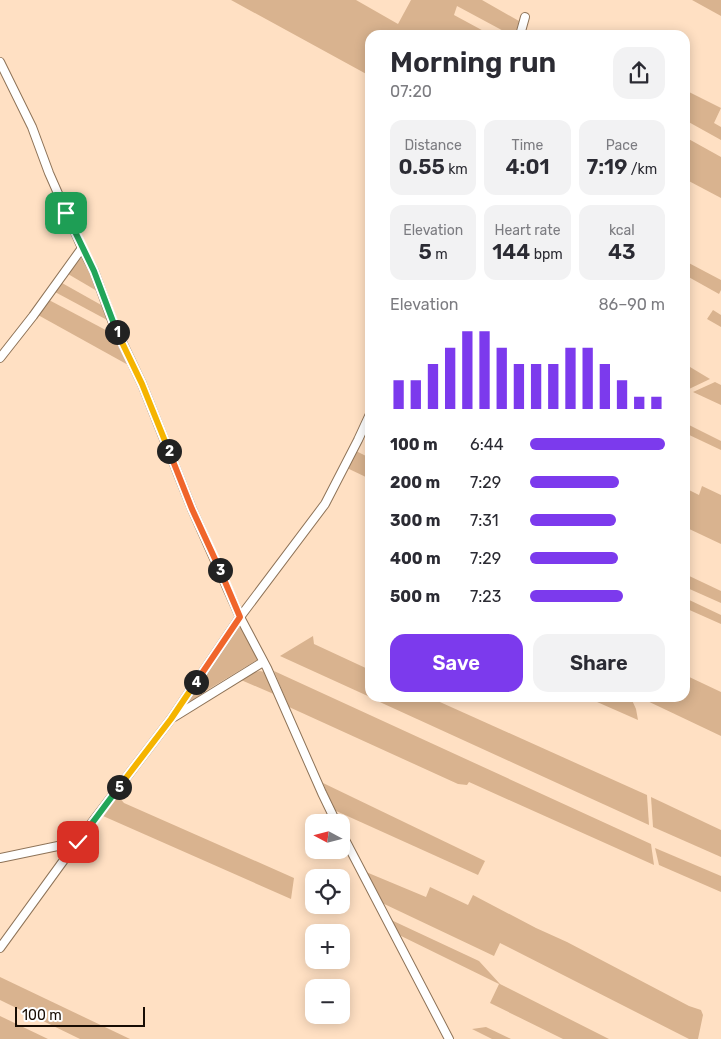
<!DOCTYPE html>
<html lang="en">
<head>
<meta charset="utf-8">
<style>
  :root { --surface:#fff; --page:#f2f2f3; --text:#2b2b33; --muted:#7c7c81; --accent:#7c3aed }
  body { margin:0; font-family:Rubik,sans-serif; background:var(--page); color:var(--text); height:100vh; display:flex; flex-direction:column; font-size:19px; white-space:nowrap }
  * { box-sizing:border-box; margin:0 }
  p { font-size:16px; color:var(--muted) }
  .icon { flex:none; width:28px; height:28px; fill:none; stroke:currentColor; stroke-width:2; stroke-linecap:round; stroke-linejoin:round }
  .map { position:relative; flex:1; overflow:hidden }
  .sheet { position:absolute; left:365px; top:30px; width:325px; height:672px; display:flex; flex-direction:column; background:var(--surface); border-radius:15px; box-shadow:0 2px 12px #0003 }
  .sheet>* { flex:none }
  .needle { width:32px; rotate:277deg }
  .fabs { position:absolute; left:305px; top:814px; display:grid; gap:10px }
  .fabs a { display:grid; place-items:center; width:45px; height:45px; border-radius:10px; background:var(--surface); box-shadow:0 2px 12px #0003; font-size:25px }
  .scale { position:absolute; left:15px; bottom:12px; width:130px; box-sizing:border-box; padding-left:5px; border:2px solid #180d04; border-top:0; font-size:14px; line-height:18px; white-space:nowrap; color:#180d04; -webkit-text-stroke:4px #fff; paint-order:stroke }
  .pin { position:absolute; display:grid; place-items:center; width:42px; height:42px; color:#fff; margin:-21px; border-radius:10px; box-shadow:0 2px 8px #0006 }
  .km { position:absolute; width:25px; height:25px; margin:-12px; border-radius:50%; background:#222; color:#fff; font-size:14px; line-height:25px; text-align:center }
  .round { display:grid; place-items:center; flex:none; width:52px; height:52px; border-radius:15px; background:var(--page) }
  .summary { display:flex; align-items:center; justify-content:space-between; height:85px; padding:0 25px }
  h1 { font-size:28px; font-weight:600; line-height:38px }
  .figures { display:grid; grid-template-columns:repeat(3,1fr); gap:8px; height:85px; padding:5px 25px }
  .figures div { display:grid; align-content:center; border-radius:12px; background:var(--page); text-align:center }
  .figures b { font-size:21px; font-weight:600 }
  .figures small { font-size:14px; font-weight:400 }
  .figures p { font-size:14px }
  .chart { height:140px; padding:10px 25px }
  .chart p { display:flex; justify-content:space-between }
  .chart svg { width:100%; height:90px; margin-top:5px; stroke:var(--accent); stroke-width:6 }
  .action { display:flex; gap:10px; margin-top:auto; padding:10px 25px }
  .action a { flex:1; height:58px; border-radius:15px; background:var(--accent); color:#fff; font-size:20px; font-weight:600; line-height:58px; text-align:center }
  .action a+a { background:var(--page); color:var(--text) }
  ul { padding:0 25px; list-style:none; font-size:16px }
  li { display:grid; grid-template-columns:80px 60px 1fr; align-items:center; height:38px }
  li i { height:12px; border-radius:6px; background:var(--accent) }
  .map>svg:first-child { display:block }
  .green { fill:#d9b38f }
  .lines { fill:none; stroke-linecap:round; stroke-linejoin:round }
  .street-casing { stroke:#8e7358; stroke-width:10 }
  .street { stroke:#fff; stroke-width:8 }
  .split-1-casing { stroke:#fff; stroke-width:10 }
  .split-2-casing { stroke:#fff; stroke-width:10 }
  .split-3-casing { stroke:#fff; stroke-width:10 }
  .split-4-casing { stroke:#fff; stroke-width:10 }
  .split-5-casing { stroke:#fff; stroke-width:10 }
  .split-6-casing { stroke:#fff; stroke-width:10 }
  .split-1 { stroke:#22a559; stroke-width:6 }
  .split-2 { stroke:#f5b400; stroke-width:6 }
  .split-3 { stroke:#f0652b; stroke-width:6 }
  .split-4 { stroke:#f0652b; stroke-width:6 }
  .split-5 { stroke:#f5b400; stroke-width:6 }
  .split-6 { stroke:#22a559; stroke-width:6 }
</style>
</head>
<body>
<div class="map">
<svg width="721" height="1039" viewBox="0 0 721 1039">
  <rect width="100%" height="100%" fill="#ffe0c3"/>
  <g class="green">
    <polygon points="231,0 356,0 398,24 411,0 482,0 519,21 515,35 511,35 457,6 454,15 491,35 370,35 370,76"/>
    <polygon points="692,0 721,0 721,16"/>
    <polygon points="685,90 721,108 714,123 721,127 721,140 685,120"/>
    <polygon points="685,137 721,157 721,198 685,179"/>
    <polygon points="81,258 84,259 86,261 97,291 68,274"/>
    <polygon points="685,261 721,280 721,290 719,294 685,275"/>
    <polygon points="62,283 103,306 109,321 55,292"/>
    <polygon points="49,300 117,336 130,366 38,315"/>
    <polygon points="713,310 721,315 721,327 707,319"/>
    <polygon points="685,364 710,379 689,389 685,387"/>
    <polygon points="715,382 721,385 721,405 693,392"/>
    <polygon points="685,423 721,441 721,450 685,433"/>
    <polygon points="356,451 370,458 370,479 347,468"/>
    <polygon points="702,486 721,495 721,544 685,527 685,488 699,495"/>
    <polygon points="685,574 721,591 721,603 685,587"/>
    <polygon points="685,598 721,615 721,624 685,608"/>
    <polygon points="239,627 243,629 258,656 257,660 204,692 192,702 187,701 236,629"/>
    <polygon points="313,636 314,644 370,670 370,697 280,656"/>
    <polygon points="260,671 265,672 276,695 241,680 255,672"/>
    <polygon points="274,671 651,844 654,865 469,782 467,785 458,784 289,707"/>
    <polygon points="685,675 721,692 721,736 641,698 685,698"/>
    <polygon points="371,698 431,698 647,795 649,825"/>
    <polygon points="588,698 617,698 628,702 631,698 636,709 638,720"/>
    <polygon points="323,783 485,861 478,875 334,810"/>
    <polygon points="118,796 124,803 294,878 291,899 103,816"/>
    <polygon points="651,797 721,830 721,857 653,827"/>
    <polygon points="655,848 721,876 721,892 659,865"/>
    <polygon points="366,872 426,897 430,887 468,905 473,895 536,928 567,942 689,1006 701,1010 703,1015 698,1039 689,1039 500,943 494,956 380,902"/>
    <polygon points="389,919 479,961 500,984 609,1039 563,1039 490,1003 499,984 397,934"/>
    <polygon points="0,977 130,1039 80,1039 0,1000"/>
    <polygon points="0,1016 48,1039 0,1039"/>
    <polygon points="486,1027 511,1039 492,1039 472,1029"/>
  </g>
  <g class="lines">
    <g class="street-casing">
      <g id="street">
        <polyline points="520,35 525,17"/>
        <polyline points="0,62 32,127 49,173 82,248 94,271 113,323 142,384 192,509 240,617 325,504 358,440 370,414"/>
        <polyline points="0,358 33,316 82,248"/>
        <polyline points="174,717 263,662"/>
        <polyline points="341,832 449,1039"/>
        <polyline points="0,858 77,842"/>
        <polyline points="0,948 77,842 171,719 240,617 267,668 322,793 336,822"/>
      </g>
    </g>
    <use href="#street" class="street"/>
  </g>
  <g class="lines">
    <g class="split-1-casing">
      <polyline id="split-1" points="66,213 94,271 117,332"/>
    </g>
    <g class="split-2-casing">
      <polyline id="split-2" points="117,332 142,384 169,451"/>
    </g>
    <g class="split-3-casing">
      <polyline id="split-3" points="169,451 192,509 220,570"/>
    </g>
    <g class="split-4-casing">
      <polyline id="split-4" points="196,682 240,617 220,570"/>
    </g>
    <g class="split-5-casing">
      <polyline id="split-5" points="119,787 171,719 196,682"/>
    </g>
    <g class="split-6-casing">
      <polyline id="split-6" points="78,842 119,787"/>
    </g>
    <use href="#split-1" class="split-1"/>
    <use href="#split-2" class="split-2"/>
    <use href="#split-3" class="split-3"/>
    <use href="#split-4" class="split-4"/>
    <use href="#split-5" class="split-5"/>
    <use href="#split-6" class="split-6"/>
  </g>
</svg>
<div class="fabs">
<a><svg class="needle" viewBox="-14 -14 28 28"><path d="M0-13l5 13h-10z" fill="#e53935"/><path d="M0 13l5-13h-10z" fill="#7c7c81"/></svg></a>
<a><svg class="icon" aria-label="locate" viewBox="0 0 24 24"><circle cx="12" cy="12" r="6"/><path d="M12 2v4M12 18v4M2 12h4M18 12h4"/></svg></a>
<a>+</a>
<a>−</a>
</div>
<div class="scale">100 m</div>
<div class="pin" style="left:66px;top:213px;background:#1e9e55"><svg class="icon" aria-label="arrive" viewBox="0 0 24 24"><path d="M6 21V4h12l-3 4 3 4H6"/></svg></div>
<div class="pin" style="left:78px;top:842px;background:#d93025"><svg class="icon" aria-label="check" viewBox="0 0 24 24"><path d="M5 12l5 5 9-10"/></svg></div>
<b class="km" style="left:117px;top:332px">1</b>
<b class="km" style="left:169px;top:451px">2</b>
<b class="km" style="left:220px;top:570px">3</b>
<b class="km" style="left:196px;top:682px">4</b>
<b class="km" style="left:119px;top:787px">5</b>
<section class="sheet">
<div class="summary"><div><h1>Morning run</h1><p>07:20</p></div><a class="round"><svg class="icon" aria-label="share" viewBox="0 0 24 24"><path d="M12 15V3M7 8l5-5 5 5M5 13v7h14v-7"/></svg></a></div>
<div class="figures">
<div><p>Distance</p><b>0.55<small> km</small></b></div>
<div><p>Time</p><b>4:01</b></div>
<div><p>Pace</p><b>7:19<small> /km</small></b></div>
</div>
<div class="figures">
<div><p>Elevation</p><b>5<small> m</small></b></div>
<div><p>Heart rate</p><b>144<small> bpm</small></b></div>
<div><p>kcal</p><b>43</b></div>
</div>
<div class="chart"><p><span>Elevation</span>86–90 m</p>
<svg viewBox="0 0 160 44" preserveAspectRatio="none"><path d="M5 44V30M15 44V30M25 44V22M35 44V14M45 44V6M55 44V6M65 44V14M75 44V22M85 44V22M95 44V22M105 44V14M115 44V14M125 44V22M135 44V30M145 44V38M155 44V38"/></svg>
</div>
<ul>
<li><b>100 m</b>6:44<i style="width:100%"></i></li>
<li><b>200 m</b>7:29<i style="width:66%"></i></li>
<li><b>300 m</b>7:31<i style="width:64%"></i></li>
<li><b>400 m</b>7:29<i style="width:65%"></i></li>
<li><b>500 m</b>7:23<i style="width:69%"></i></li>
</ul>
<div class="action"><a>Save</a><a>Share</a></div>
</section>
</div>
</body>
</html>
